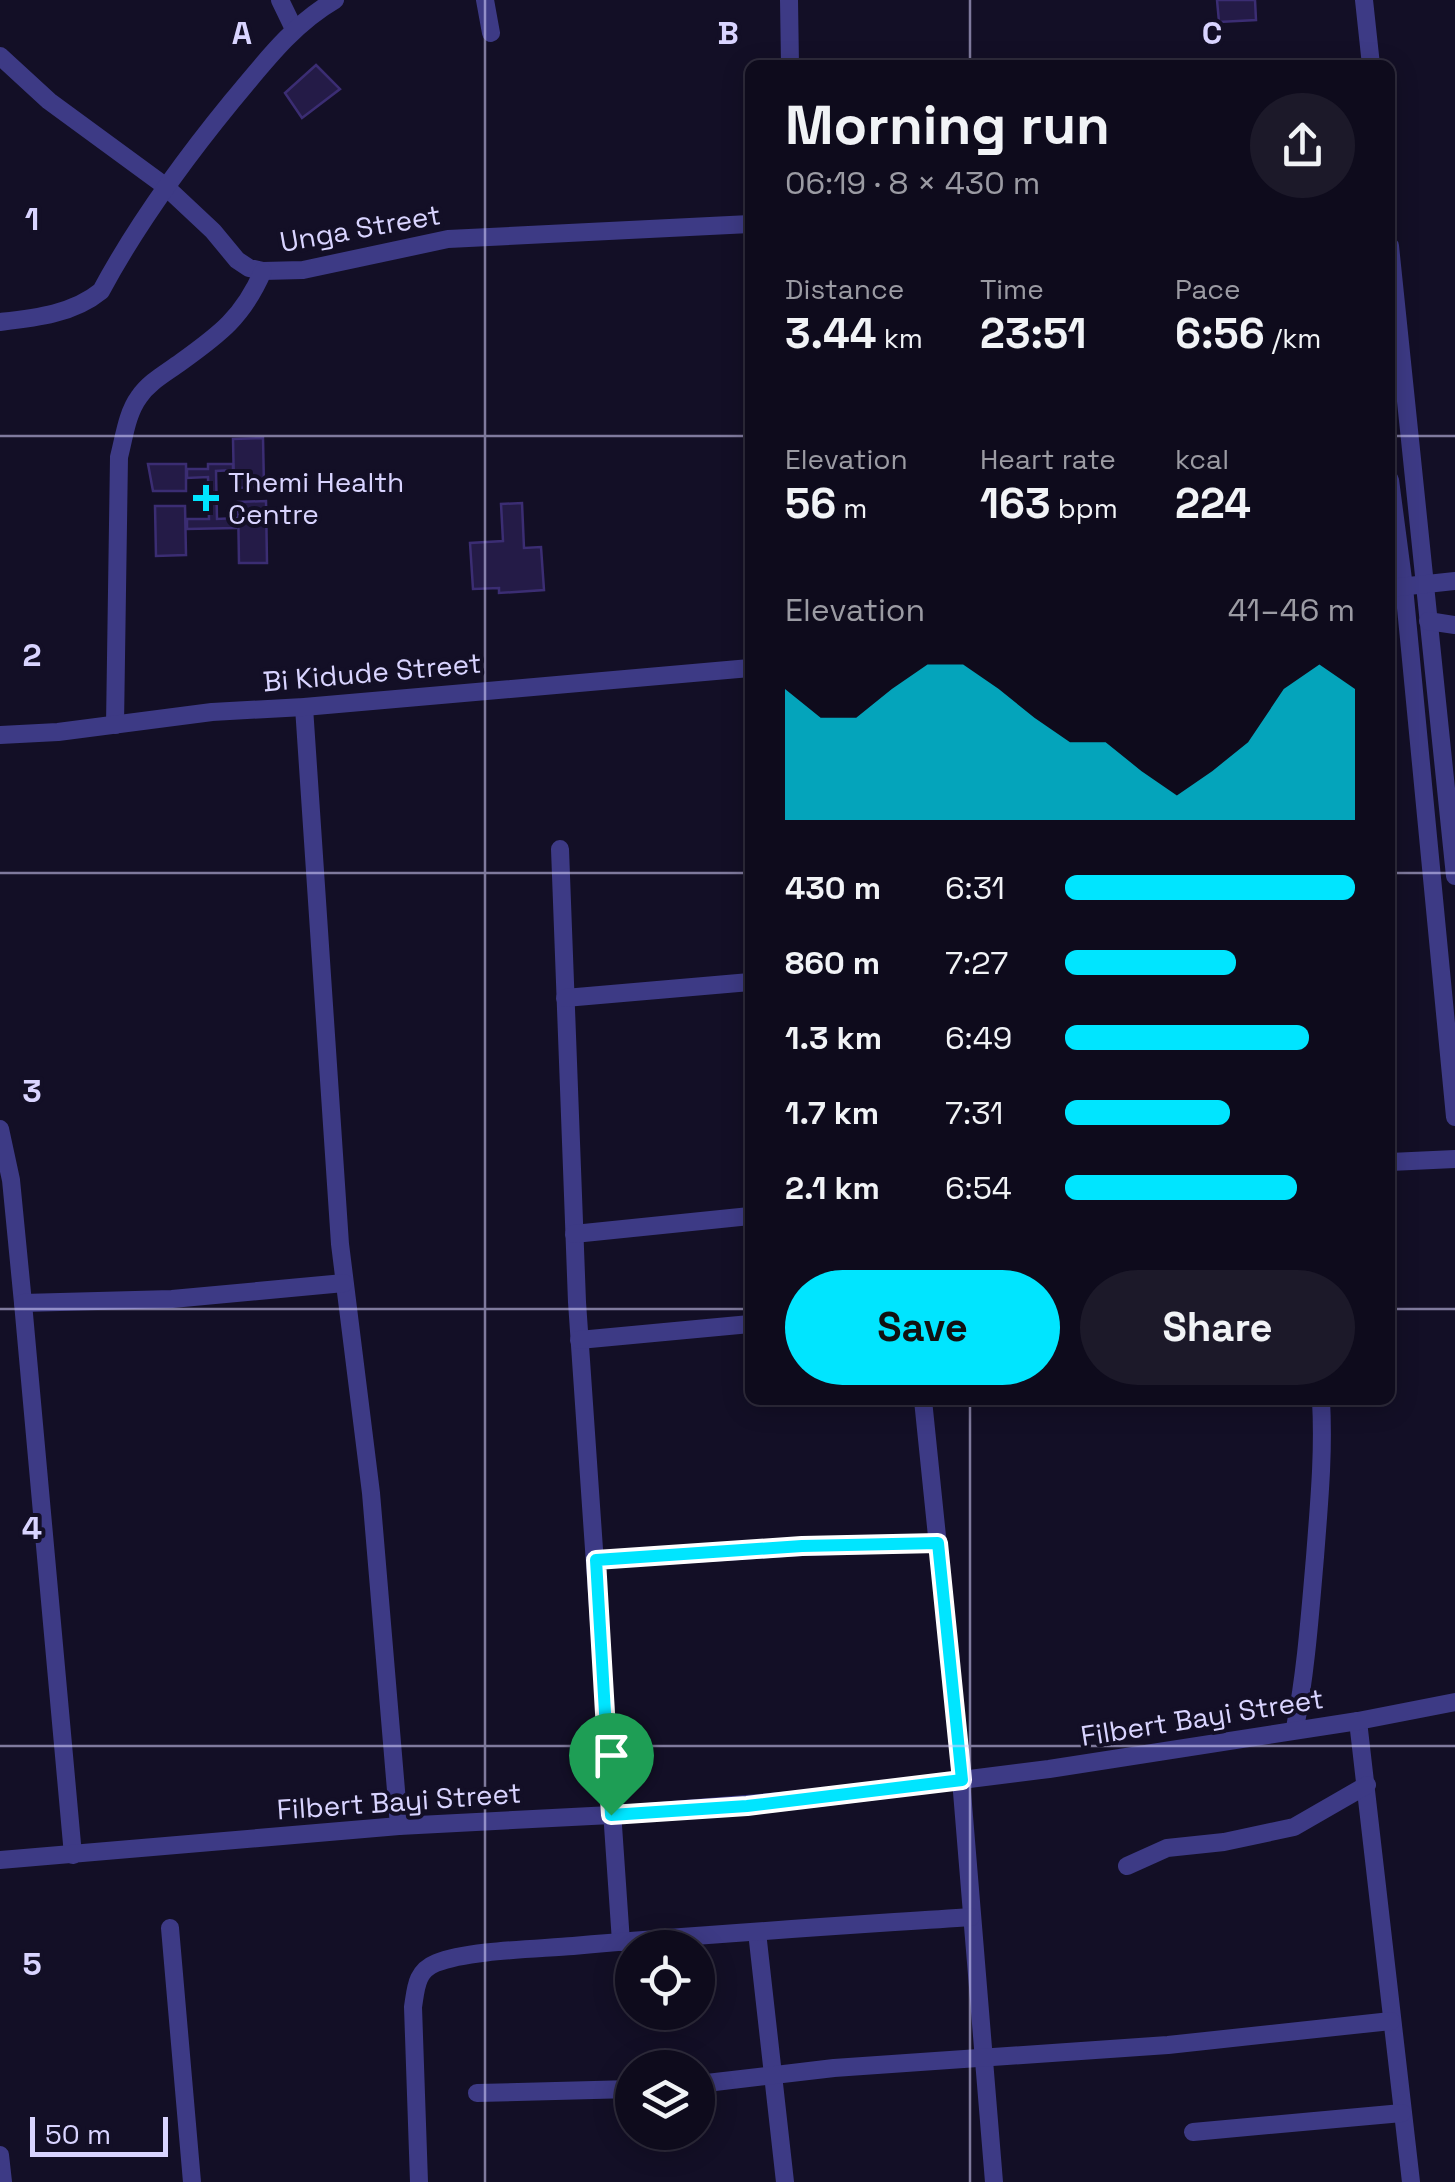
<!DOCTYPE html>
<html lang="en">
<head>
<meta charset="utf-8">
<style>
  :root { --surface:#0e0b1c; --page:#1c1929; --text:#f1f3f6; --muted:#9b9ba3; --line:#2e2b3b; --accent:#00e5ff }
  body { margin:0; font-family:"Space Grotesk",sans-serif; background:var(--page); color:var(--text); height:100vh; display:flex; flex-direction:column; font-size:38px; white-space:nowrap }
  * { box-sizing:border-box; margin:0 }
  p { font-size:32px; color:var(--muted) }
  .icon { flex:none; width:55px; height:55px; fill:none; stroke:currentColor; stroke-width:2; stroke-linecap:round; stroke-linejoin:round }
  .map { position:relative; flex:1; overflow:hidden }
  .drawer { position:absolute; left:745px; top:60px; width:650px; height:1345px; display:flex; flex-direction:column; background:var(--surface); border-radius:15px; box-shadow:0 5px 25px #0003,0 0 0 2px var(--line) }
  .drawer>* { flex:none }
  .buttons { position:absolute; left:615px; top:1930px; display:grid; gap:20px }
  .buttons a { display:grid; place-items:center; width:100px; height:100px; border-radius:50%; background:var(--surface); box-shadow:0 5px 25px #0003,0 0 0 2px var(--line); font-size:50px }
  .scale { position:absolute; left:30px; bottom:25px; width:138px; box-sizing:border-box; padding-left:10px; border:5px solid #d9d4ff; border-top:0; font-size:28px; line-height:35px; white-space:nowrap; color:#d9d4ff; -webkit-text-stroke:8px #130f26; paint-order:stroke }
  .pin { position:absolute; display:grid; place-items:center; width:85px; height:85px; color:#fff; margin:-102px -42px; border-radius:50% 50% 50% 0; rotate:-45deg; box-shadow:0 0 10px #0007 }
  .pin .icon { rotate:45deg }
  .round { display:grid; place-items:center; flex:none; width:105px; height:105px; border-radius:52px; background:var(--page) }
  .summary { display:flex; align-items:center; justify-content:space-between; height:170px; padding:0 40px }
  h1 { font-size:55px; font-weight:800; line-height:75px }
  .metrics { display:grid; grid-template-columns:repeat(3,1fr); gap:15px; height:170px; padding:10px 40px }
  .metrics div { display:grid; align-content:center }
  .metrics b { font-size:42px; font-weight:800 }
  .metrics small { font-size:28px; font-weight:400 }
  .metrics p { font-size:28px }
  .chart { height:280px; padding:20px 40px }
  .chart p { display:flex; justify-content:space-between }
  .chart svg { width:100%; height:180px; margin-top:10px; fill:var(--accent); opacity:.7 }
  .action { display:flex; gap:20px; margin-top:auto; padding:20px 40px }
  .action a { flex:1; height:115px; border-radius:60px; background:var(--accent); color:#111; font-size:40px; font-weight:800; line-height:115px; text-align:center }
  .action a+a { background:var(--page); color:var(--text) }
  ul { padding:0 40px; list-style:none; font-size:32px }
  li { display:grid; grid-template-columns:160px 120px 1fr; align-items:center; height:75px }
  li i { height:25px; border-radius:12px; background:var(--accent) }
  .map>svg:first-child { display:block }
  .building { fill:#241b47; stroke:#3b2d73; stroke-width:2.5 }
  .lines { fill:none; stroke-linecap:round; stroke-linejoin:round }
  .minor { stroke:#3d3a85; stroke-width:18 }
  .route-casing { stroke:#fff; stroke-width:20 }
  .route { stroke:#00e5ff; stroke-width:12 }
  .grid { fill:none; stroke:#d9d4ff; stroke-width:2.5; stroke-opacity:0.55 }
  .poi-dot { fill:#00e5ff; stroke:#130f26; stroke-width:4 }
  .labels { text-anchor:middle; stroke-width:8; stroke-linejoin:round; paint-order:stroke }
  .street-label { font-size:28px; fill:#d9d4ff; stroke:#130f26 }
  .poi-label { font-size:28px; fill:#d9d4ff; stroke:#130f26; text-anchor:start }
  .grid-label { font-size:32px; text-anchor:middle; font-weight:bold; fill:#d9d4ff; stroke:#130f26; stroke-width:8; stroke-linejoin:round; paint-order:stroke }
</style>
</head>
<body>
<div class="map">
<svg width="1455" height="2182" viewBox="0 0 1455 2182">
  <rect width="100%" height="100%" fill="#130f26"/>
  <g class="building">
    <polygon points="1217,0 1255,0 1256,20 1219,22"/>
    <polygon points="316,65 340,89 302,118 285,93"/>
    <polygon points="263,438 264,487 234,488 233,439"/>
    <polygon points="148,464 186,464 186,491 153,491"/>
    <polygon points="208,464 233,464 233,470 216,471 217,519 236,518 236,528 187,529 187,519 209,519 208,477 187,478 187,469 208,469"/>
    <polygon points="266,501 267,563 239,563 238,502"/>
    <polygon points="522,503 524,548 541,547 544,590 499,593 499,588 473,589 470,543 503,541 501,504"/>
    <polygon points="155,506 185,506 186,555 156,556"/>
  </g>
  <g class="lines">
    <g class="minor">
      <polyline points="280,0 294,29"/>
      <polyline points="485,0 491,33"/>
      <polyline points="789,0 790,65"/>
      <polyline points="1364,0 1371,65"/>
      <polyline points="0,56 49,101 165,186 213,231 237,260 249,268 263,271 303,270 448,239 750,224"/>
      <polyline points="1390,246 1455,876"/>
      <path d="M 0,322 C 35,318 73,314 101,291 C 138,222 183,161 232,101 C 264,63 292,25 335,0"/>
      <polyline points="1390,480 1404,587 1455,1117"/>
      <polyline points="1390,588 1455,581"/>
      <polyline points="1428,621 1455,625"/>
      <polyline points="304,707 340,1244 371,1493 399,1826"/>
      <path d="M 115,725 L 119,457 C 124,438 127,413 139,397 C 149,382 166,373 181,362 C 220,334 243,317 263,271"/>
      <polyline points="0,735 58,732 212,712 304,707 750,668"/>
      <polyline points="560,849 577,1302 621,1942"/>
      <polyline points="565,998 750,982"/>
      <polyline points="0,1129 11,1180 23,1303 73,1855"/>
      <polyline points="1390,1162 1455,1159"/>
      <polyline points="574,1234 750,1216"/>
      <polyline points="23,1303 172,1299 344,1283"/>
      <polyline points="579,1340 750,1324"/>
      <polyline points="923,1400 957,1731 994,2182"/>
      <polyline points="596,1560 802,1547 938,1543"/>
      <polyline points="1358,1721 1411,2182"/>
      <path d="M 1295,1728 C 1306,1671 1310,1614 1315,1557 C 1319,1504 1324,1453 1321,1400"/>
      <polyline points="0,1860 399,1826 611,1815 818,1798 1049,1769 1358,1721 1455,1702"/>
      <polyline points="1127,1866 1167,1848 1224,1842 1294,1827 1367,1785"/>
      <polyline points="170,1928 192,2182"/>
      <polyline points="757,1932 785,2182"/>
      <polyline points="698,2084 834,2068 1168,2045 1391,2021"/>
      <polyline points="477,2093 632,2089"/>
      <polyline points="1193,2132 1402,2113"/>
      <polyline points="0,2155 3,2182"/>
      <path d="M 419,2182 L 413,2007 C 416,1988 416,1971 436,1963 C 468,1950 538,1949 573,1946 C 706,1934 838,1926 971,1917"/>
    </g>
  </g>
  <g class="lines">
    <g class="route-casing">
      <polygon id="route" points="938,1543 962,1780 747,1806 611,1815 596,1560 802,1546"/>
    </g>
    <use href="#route" class="route"/>
  </g>
  <path class="grid" d="M 485,0 L 485,2182M 970,0 L 970,65M 0,436 L 750,436M 1390,436 L 1455,436M 0,873 L 750,873M 1390,873 L 1455,873M 0,1309 L 750,1309M 1390,1309 L 1455,1309M 970,1400 L 970,2182M 0,1746 L 1455,1746"/>
  <path class="poi-dot" d="M201 483h10v10h10v10h-10v10h-10v-10h-10v-10h10z"/>
  <g class="labels">
    <g class="street-label">
      <text transform="translate(360 228) rotate(-10)" y="10">Unga Street</text>
      <text transform="translate(372 672) rotate(-5)" y="10">Bi Kidude Street</text>
      <text transform="translate(1202 1717) rotate(-9)" y="10">Filbert Bayi Street</text>
      <text transform="translate(399 1801) rotate(-4)" y="10">Filbert Bayi Street</text>
    </g>
    <g class="poi-label">
      <text x="228" y="492">Themi Health<tspan x="228" dy="32">Centre</tspan></text>
    </g>
  </g>
  <g class="grid-label">
    <text x="242" y="44">A</text>
    <text x="728" y="44">B</text>
    <text x="1212" y="44">C</text>
    <text x="32" y="230">1</text>
    <text x="32" y="666">2</text>
    <text x="32" y="1102">3</text>
    <text x="32" y="1539">4</text>
    <text x="32" y="1975">5</text>
  </g>
</svg>
<div class="buttons">
<a><svg class="icon" aria-label="locate" viewBox="0 0 24 24"><circle cx="12" cy="12" r="6"/><path d="M12 2v4M12 18v4M2 12h4M18 12h4"/></svg></a>
<a><svg class="icon" aria-label="layers" viewBox="0 0 24 24"><path d="M12 4l9 5-9 5-9-5zM3 14l9 5 9-5"/></svg></a>
</div>
<div class="scale">50 m</div>
<div class="pin" style="left:611px;top:1815px;background:#1e9e55"><svg class="icon" aria-label="arrive" viewBox="0 0 24 24"><path d="M6 21V4h12l-3 4 3 4H6"/></svg></div>
<section class="drawer">
<div class="summary"><div><h1>Morning run</h1><p>06:19 · 8 × 430 m</p></div><a class="round"><svg class="icon" aria-label="share" viewBox="0 0 24 24"><path d="M12 15V3M7 8l5-5 5 5M5 13v7h14v-7"/></svg></a></div>
<div class="metrics">
<div><p>Distance</p><b>3.44<small> km</small></b></div>
<div><p>Time</p><b>23:51</b></div>
<div><p>Pace</p><b>6:56<small> /km</small></b></div>
</div>
<div class="metrics">
<div><p>Elevation</p><b>56<small> m</small></b></div>
<div><p>Heart rate</p><b>163<small> bpm</small></b></div>
<div><p>kcal</p><b>224</b></div>
</div>
<div class="chart"><p><span>Elevation</span>41–46 m</p>
<svg viewBox="0 0 160 44" preserveAspectRatio="none"><path d="M0 44V12L10 19L20 19L30 12L40 6L50 6L60 12L70 19L80 25L90 25L100 32L110 38L120 32L130 25L140 12L150 6L160 12V44z"/></svg>
</div>
<ul>
<li><b>430 m</b>6:31<i style="width:100%"></i></li>
<li><b>860 m</b>7:27<i style="width:59%"></i></li>
<li><b>1.3 km</b>6:49<i style="width:84%"></i></li>
<li><b>1.7 km</b>7:31<i style="width:57%"></i></li>
<li><b>2.1 km</b>6:54<i style="width:80%"></i></li>
</ul>
<div class="action"><a>Save</a><a>Share</a></div>
</section>
</div>
</body>
</html>
